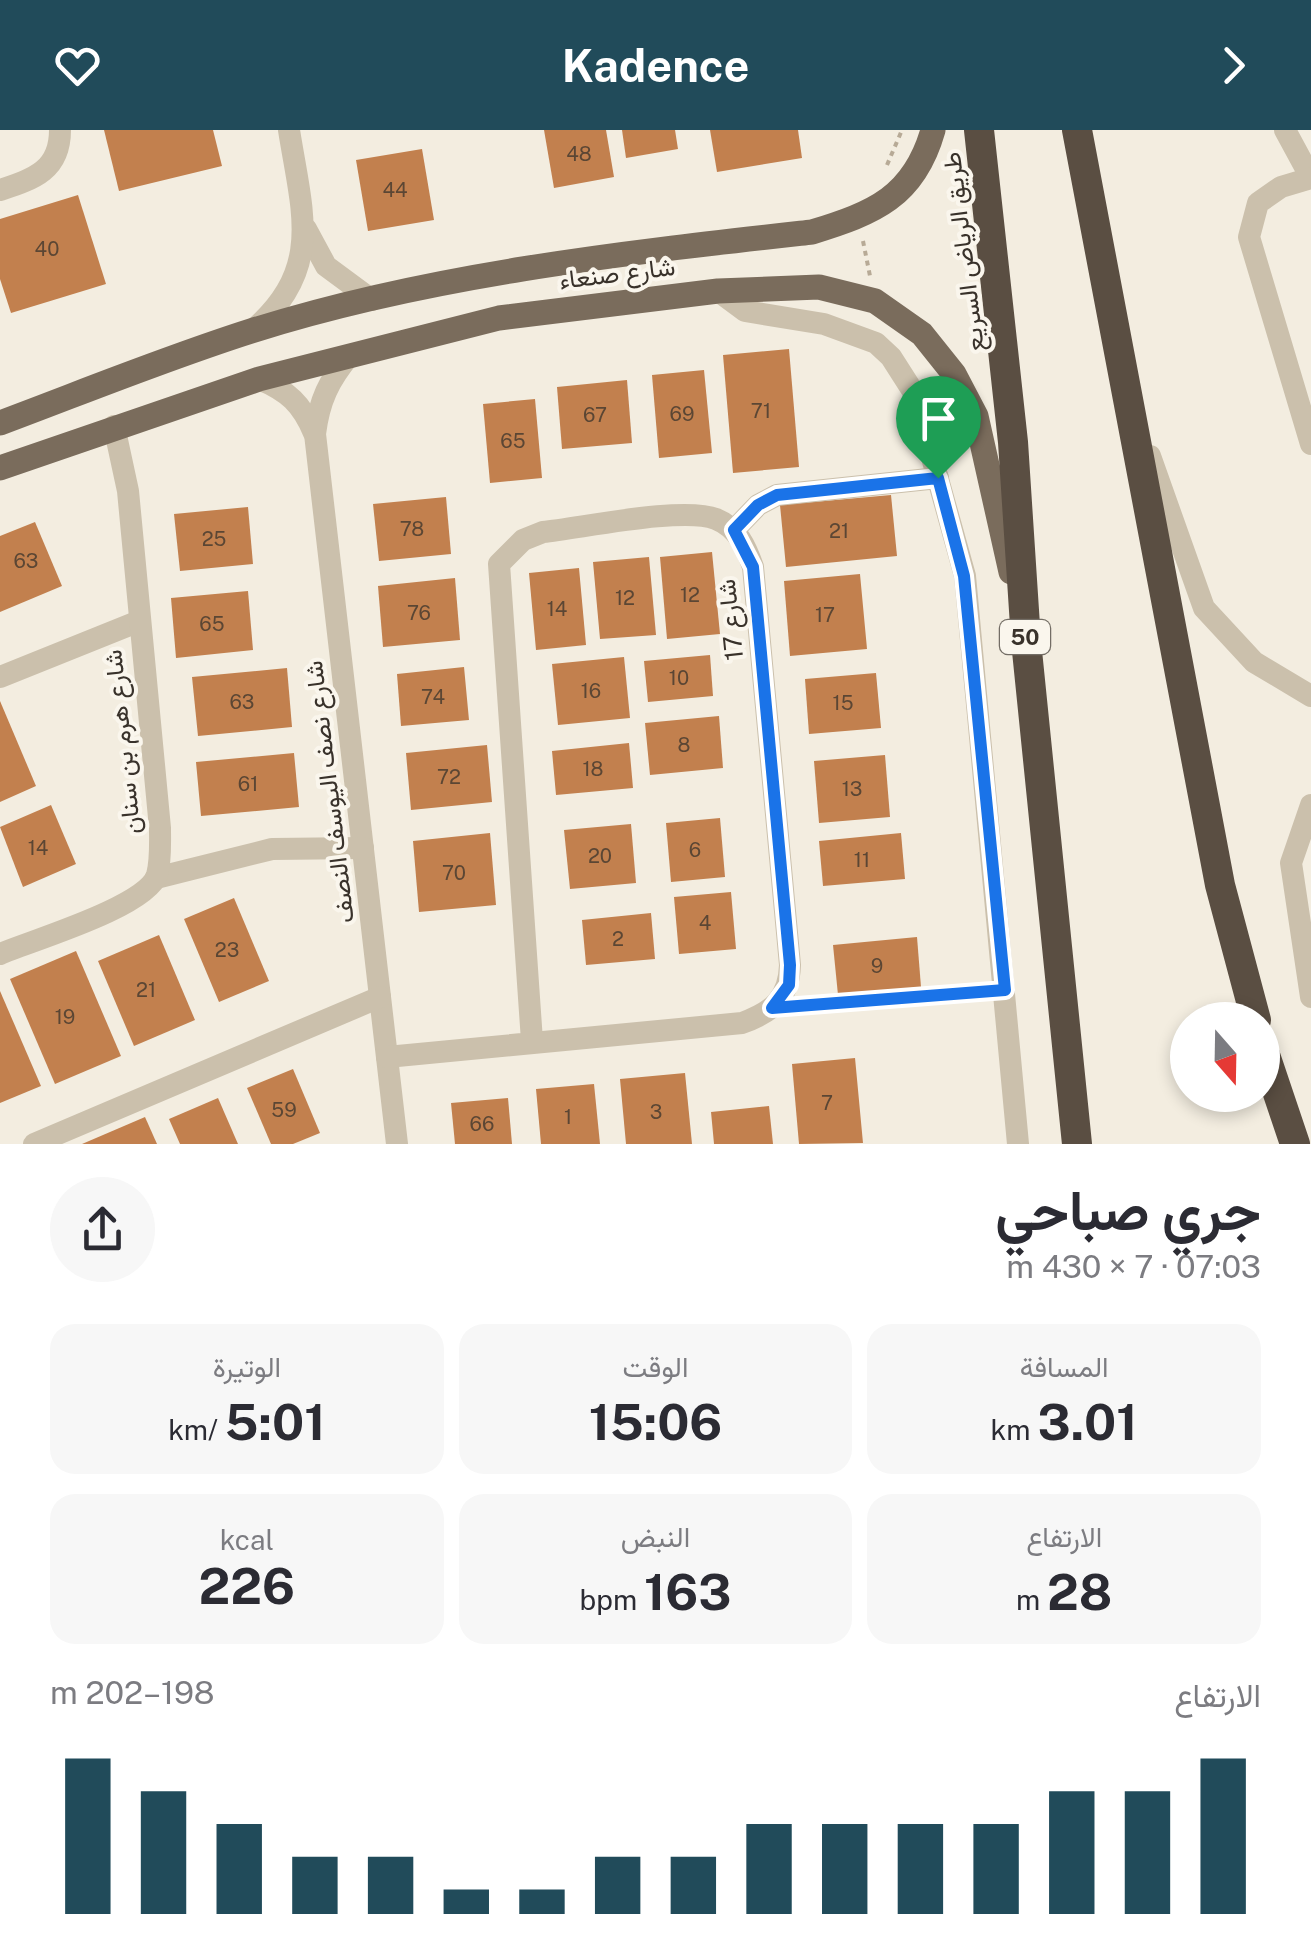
<!DOCTYPE html>
<html lang="ar">
<head>
<meta charset="utf-8">
<style>
  :root { --surface:#fff; --page:#f7f7f7; --text:#2b2b33; --muted:#7c7c81; --accent:#214b5a }
  body { margin:0; font-family:"Public Sans",Vazirmatn,sans-serif; background:var(--page); color:var(--text); direction:rtl; height:100vh; display:flex; flex-direction:column; font-size:38px; white-space:nowrap }
  * { box-sizing:border-box; margin:0 }
  p { font-size:32px; color:var(--muted) }
  .icon { flex:none; width:55px; height:55px; fill:none; stroke:currentColor; stroke-width:2; stroke-linecap:round; stroke-linejoin:round }
  .map { position:relative; height:1014px; overflow:hidden; direction:ltr }
  .sheet { display:flex; flex-direction:column; background:var(--surface); flex:1 }
  .sheet>* { flex:none }
  .needle { width:65px; rotate:160deg }
  .buttons { position:absolute; left:1170px; top:872px; display:grid; gap:20px }
  .buttons a { display:grid; place-items:center; width:110px; height:110px; border-radius:50%; background:var(--surface); box-shadow:0 5px 15px #0003; font-size:50px }
  .pin { position:absolute; display:grid; place-items:center; width:85px; height:85px; color:#fff; margin:-102px -42px; border-radius:50% 50% 50% 0; rotate:-45deg; box-shadow:0 0 10px #0007 }
  .pin .icon { rotate:45deg }
  .round { display:grid; place-items:center; flex:none; width:105px; height:105px; border-radius:52px; background:var(--page) }
  .overview { display:flex; align-items:center; justify-content:space-between; height:170px; padding:0 50px }
  h1 { font-size:55px; font-weight:700; line-height:75px }
  .figures { display:grid; grid-template-columns:repeat(3,1fr); gap:15px; height:170px; padding:10px 50px }
  .figures div { display:grid; align-content:center; border-radius:25px; background:var(--page); text-align:center }
  .figures b { font-size:50px; font-weight:700 }
  .figures small { font-size:28px; font-weight:400 }
  .figures p { font-size:28px }
  .chart { height:280px; padding:20px 50px }
  .chart p { display:flex; justify-content:space-between }
  .chart svg { width:100%; height:180px; margin-top:10px; stroke:var(--accent); stroke-width:6 }
  header { display:flex; justify-content:space-between; align-items:center; height:130px; padding:0 50px; background:var(--accent); color:#fff; font-size:45px; font-weight:700 }
  .map>svg:first-child { display:block }
  .building { fill:#c2804e }
  .lines { fill:none; stroke-linecap:round; stroke-linejoin:round }
  .path { stroke:#b7aa96; stroke-width:4; stroke-dasharray:5 5; stroke-linecap:butt }
  .minor { stroke:#cbc0ac; stroke-width:22 }
  .major { stroke:#7a6c5c; stroke-width:25 }
  .highway { stroke:#5a4e42; stroke-width:30 }
  .route-casing { stroke:#fff; stroke-width:20 }
  .route { stroke:#1a73e8; stroke-width:12 }
  .labels { text-anchor:middle; stroke-width:8; stroke-linejoin:round; paint-order:stroke }
  .number-label { font-size:20px; fill:#5b4634 }
  .shield { fill:#faf6ed; stroke:#736d65; stroke-width:2.5 }
  .shield-label { font-size:22px; font-weight:bold; fill:#39322b }
  .street-label { font-size:25px; fill:#39322b; stroke:#faf6ed }
</style>
</head>
<body>
<header><svg class="icon" aria-label="forward" viewBox="0 0 24 24"><path d="M9 5l7 7-7 7"/></svg>Kadence<svg class="icon" aria-label="heart" viewBox="0 0 24 24"><path d="M12 20l-8-8c-3-5 5-10 8-4 3-6 11-1 8 4z"/></svg></header>
<div class="map">
<svg width="1311" height="1014" viewBox="0 0 1311 1014">
  <rect width="100%" height="100%" fill="#f3ede0"/>
  <g class="building">
    <polygon points="104,0 213,0 222,36 119,61"/>
    <polygon points="544,0 606,0 614,47 554,58"/>
    <polygon points="622,0 675,0 678,19 626,28"/>
    <polygon points="710,0 798,0 802,28 717,42"/>
    <polygon points="422,19 434,90 368,101 356,30"/>
    <polygon points="78,65 106,154 11,183 0,149 0,89"/>
    <polygon points="789,219 799,337 733,343 723,225"/>
    <polygon points="704,240 712,323 659,328 652,245"/>
    <polygon points="627,250 632,313 562,319 557,257"/>
    <polygon points="535,269 542,348 490,353 483,274"/>
    <polygon points="891,365 897,426 786,437 780,375"/>
    <polygon points="446,367 451,424 379,431 373,374"/>
    <polygon points="248,377 253,434 180,441 174,384"/>
    <polygon points="35,392 62,456 0,482 0,406"/>
    <polygon points="712,422 720,504 667,509 660,427"/>
    <polygon points="649,427 656,505 600,509 593,432"/>
    <polygon points="579,438 586,515 536,520 529,443"/>
    <polygon points="860,444 867,519 790,526 784,451"/>
    <polygon points="455,448 460,510 383,517 378,456"/>
    <polygon points="248,461 253,520 176,528 171,468"/>
    <polygon points="710,525 713,566 648,572 644,531"/>
    <polygon points="624,527 630,588 558,595 552,534"/>
    <polygon points="464,537 469,590 401,596 397,544"/>
    <polygon points="287,538 292,597 198,606 192,547"/>
    <polygon points="876,543 881,598 809,604 805,549"/>
    <polygon points="0,571 36,656 0,672"/>
    <polygon points="719,586 723,638 650,645 645,593"/>
    <polygon points="629,613 633,658 556,665 552,621"/>
    <polygon points="487,615 492,672 411,680 406,623"/>
    <polygon points="294,623 299,677 201,686 196,632"/>
    <polygon points="885,625 890,687 819,693 814,631"/>
    <polygon points="51,675 76,734 23,757 0,697"/>
    <polygon points="720,688 725,747 671,752 666,693"/>
    <polygon points="631,694 636,753 570,759 564,700"/>
    <polygon points="490,703 496,775 419,782 413,711"/>
    <polygon points="901,703 905,749 823,756 819,711"/>
    <polygon points="731,762 736,819 679,824 674,767"/>
    <polygon points="234,768 269,851 219,872 184,789"/>
    <polygon points="651,783 655,829 586,835 582,790"/>
    <polygon points="159,805 195,890 134,916 98,831"/>
    <polygon points="917,807 921,857 838,865 833,815"/>
    <polygon points="76,821 121,926 55,954 10,849"/>
    <polygon points="0,861 41,956 0,973"/>
    <polygon points="855,928 863,1013 799,1014 792,934"/>
    <polygon points="293,939 320,1003 293,1014 271,1014 247,958"/>
    <polygon points="685,943 692,1014 626,1014 620,949"/>
    <polygon points="594,954 600,1014 541,1014 536,959"/>
    <polygon points="218,968 238,1014 180,1014 169,989"/>
    <polygon points="508,968 512,1014 455,1014 451,973"/>
    <polygon points="769,976 773,1014 714,1014 711,982"/>
    <polygon points="145,987 157,1014 82,1014"/>
  </g>
  <g class="lines">
    <g class="path">
      <polyline points="887,35 902,0"/>
      <polyline points="863,111 870,146"/>
      <polyline points="800,876 980,862"/>
    </g>
    <g class="minor">
      <polyline points="1285,0 1311,48"/>
      <polyline points="1311,48 1281,57 1258,73 1249,107 1311,314"/>
      <path d="M 0,60 C 33,49 60,41 60,0"/>
      <polyline points="306,99 326,136 372,170"/>
      <polyline points="718,161 745,181 824,194 876,213 891,227 914,263 965,446 1018,1014"/>
      <path d="M 252,201 C 324,139 302,83 289,0"/>
      <path d="M 350,225 C 329,250 319,271 315,304 L 397,1014"/>
      <path d="M 259,249 C 288,261 302,274 314,303"/>
      <polyline points="1150,326 1204,478 1254,532 1311,566"/>
      <polyline points="734,400 758,375 777,365 938,348"/>
      <polyline points="0,547 137,492"/>
      <polyline points="1311,675 1291,733 1311,867"/>
      <polyline points="156,748 272,719 363,718"/>
      <path d="M 0,824 C 33,810 146,777 157,745 C 161,731 160,713 160,698 L 128,361 L 114,296"/>
      <path d="M 387,927 L 742,893 C 772,882 789,869 790,835 L 753,437 C 746,417 738,398 716,389 C 683,376 582,398 543,402 L 523,410 L 499,434 L 532,911"/>
      <polyline points="34,1014 380,867"/>
    </g>
    <g class="major">
      <path d="M 0,293 C 83,262 166,228 251,201 C 431,144 625,123 812,102 C 874,83 914,67 933,0"/>
      <polyline points="0,338 259,249 499,188 718,161 819,157 875,171 922,204 954,244 976,286 1011,442"/>
    </g>
    <g class="highway">
      <polyline points="979,0 1013,312 1026,511 1077,1014"/>
      <polyline points="1077,0 1220,755 1256,890"/>
      <polyline points="1262,916 1295,1014"/>
    </g>
  </g>
  <g class="lines">
    <g class="route-casing">
      <polygon id="route" points="938,348 964,446 1005,860 772,878 789,855 790,835 753,437 734,400 758,375 777,365"/>
    </g>
    <use href="#route" class="route"/>
  </g>
  <g class="labels">
    <g class="number-label">
      <text x="579" y="31">48</text>
      <text x="395" y="67">44</text>
      <text x="47" y="126">40</text>
      <text x="761" y="288">71</text>
      <text x="682" y="291">69</text>
      <text x="595" y="292">67</text>
      <text x="513" y="318">65</text>
      <text x="412" y="406">78</text>
      <text x="839" y="408">21</text>
      <text x="214" y="416">25</text>
      <text x="26" y="438">63</text>
      <text x="690" y="472">12</text>
      <text x="625" y="475">12</text>
      <text x="557" y="486">14</text>
      <text x="419" y="490">76</text>
      <text x="825" y="492">17</text>
      <text x="212" y="501">65</text>
      <text x="679" y="555">10</text>
      <text x="591" y="568">16</text>
      <text x="433" y="574">74</text>
      <text x="242" y="579">63</text>
      <text x="843" y="580">15</text>
      <text x="684" y="622">8</text>
      <text x="593" y="646">18</text>
      <text x="449" y="654">72</text>
      <text x="248" y="661">61</text>
      <text x="852" y="666">13</text>
      <text x="38" y="725">14</text>
      <text x="695" y="727">6</text>
      <text x="600" y="733">20</text>
      <text x="862" y="737">11</text>
      <text x="454" y="750">70</text>
      <text x="705" y="800">4</text>
      <text x="618" y="816">2</text>
      <text x="227" y="827">23</text>
      <text x="877" y="843">9</text>
      <text x="146" y="867">21</text>
      <text x="65" y="894">19</text>
      <text x="827" y="980">7</text>
      <text x="284" y="987">59</text>
      <text x="656" y="989">3</text>
      <text x="568" y="994">1</text>
      <text x="482" y="1001">66</text>
    </g>
    <rect class="shield" x="1000" y="490" width="50" height="34" rx="8"/>
    <g class="shield-label">
      <text x="1025" y="515">50</text>
    </g>
    <g class="street-label">
      <text transform="translate(963 122) rotate(-97)" y="9">طريق الرياض السريع</text>
      <text transform="translate(617 143) rotate(-7)" y="9">شارع صنعاء</text>
      <text transform="translate(730 490) rotate(-96)" y="9">شارع 17</text>
      <text transform="translate(122 612) rotate(-96)" y="9">شارع هرم بن سنان</text>
      <text transform="translate(329 662) rotate(-97)" y="9">شارع نصف اليوسف النصف</text>
    </g>
  </g>
</svg>
<div class="buttons">
<a><svg class="needle" viewBox="-14 -14 28 28"><path d="M0-13l5 13h-10z" fill="#e53935"/><path d="M0 13l5-13h-10z" fill="#7c7c81"/></svg></a>
</div>
<div class="pin" style="left:938px;top:348px;background:#1e9e55"><svg class="icon" aria-label="arrive" viewBox="0 0 24 24"><path d="M6 21V4h12l-3 4 3 4H6"/></svg></div>
</div>
<section class="sheet">
<div class="overview"><div><h1>جري صباحي</h1><p>07:03 · 7 × 430 m</p></div><a class="round"><svg class="icon" aria-label="share" viewBox="0 0 24 24"><path d="M12 15V3M7 8l5-5 5 5M5 13v7h14v-7"/></svg></a></div>
<div class="figures">
<div><p>المسافة</p><b>3.01<small> km</small></b></div>
<div><p>الوقت</p><b>15:06</b></div>
<div><p>الوتيرة</p><b>5:01<small> /km</small></b></div>
</div>
<div class="figures">
<div><p>الارتفاع</p><b>28<small> m</small></b></div>
<div><p>النبض</p><b>163<small> bpm</small></b></div>
<div><p>kcal</p><b>226</b></div>
</div>
<div class="chart"><p><span>الارتفاع</span>198–202 m</p>
<svg viewBox="0 0 160 44" preserveAspectRatio="none"><path d="M5 44V6M15 44V14M25 44V22M35 44V30M45 44V30M55 44V38M65 44V38M75 44V30M85 44V30M95 44V22M105 44V22M115 44V22M125 44V22M135 44V14M145 44V14M155 44V6"/></svg>
</div>
</section>
</body>
</html>
